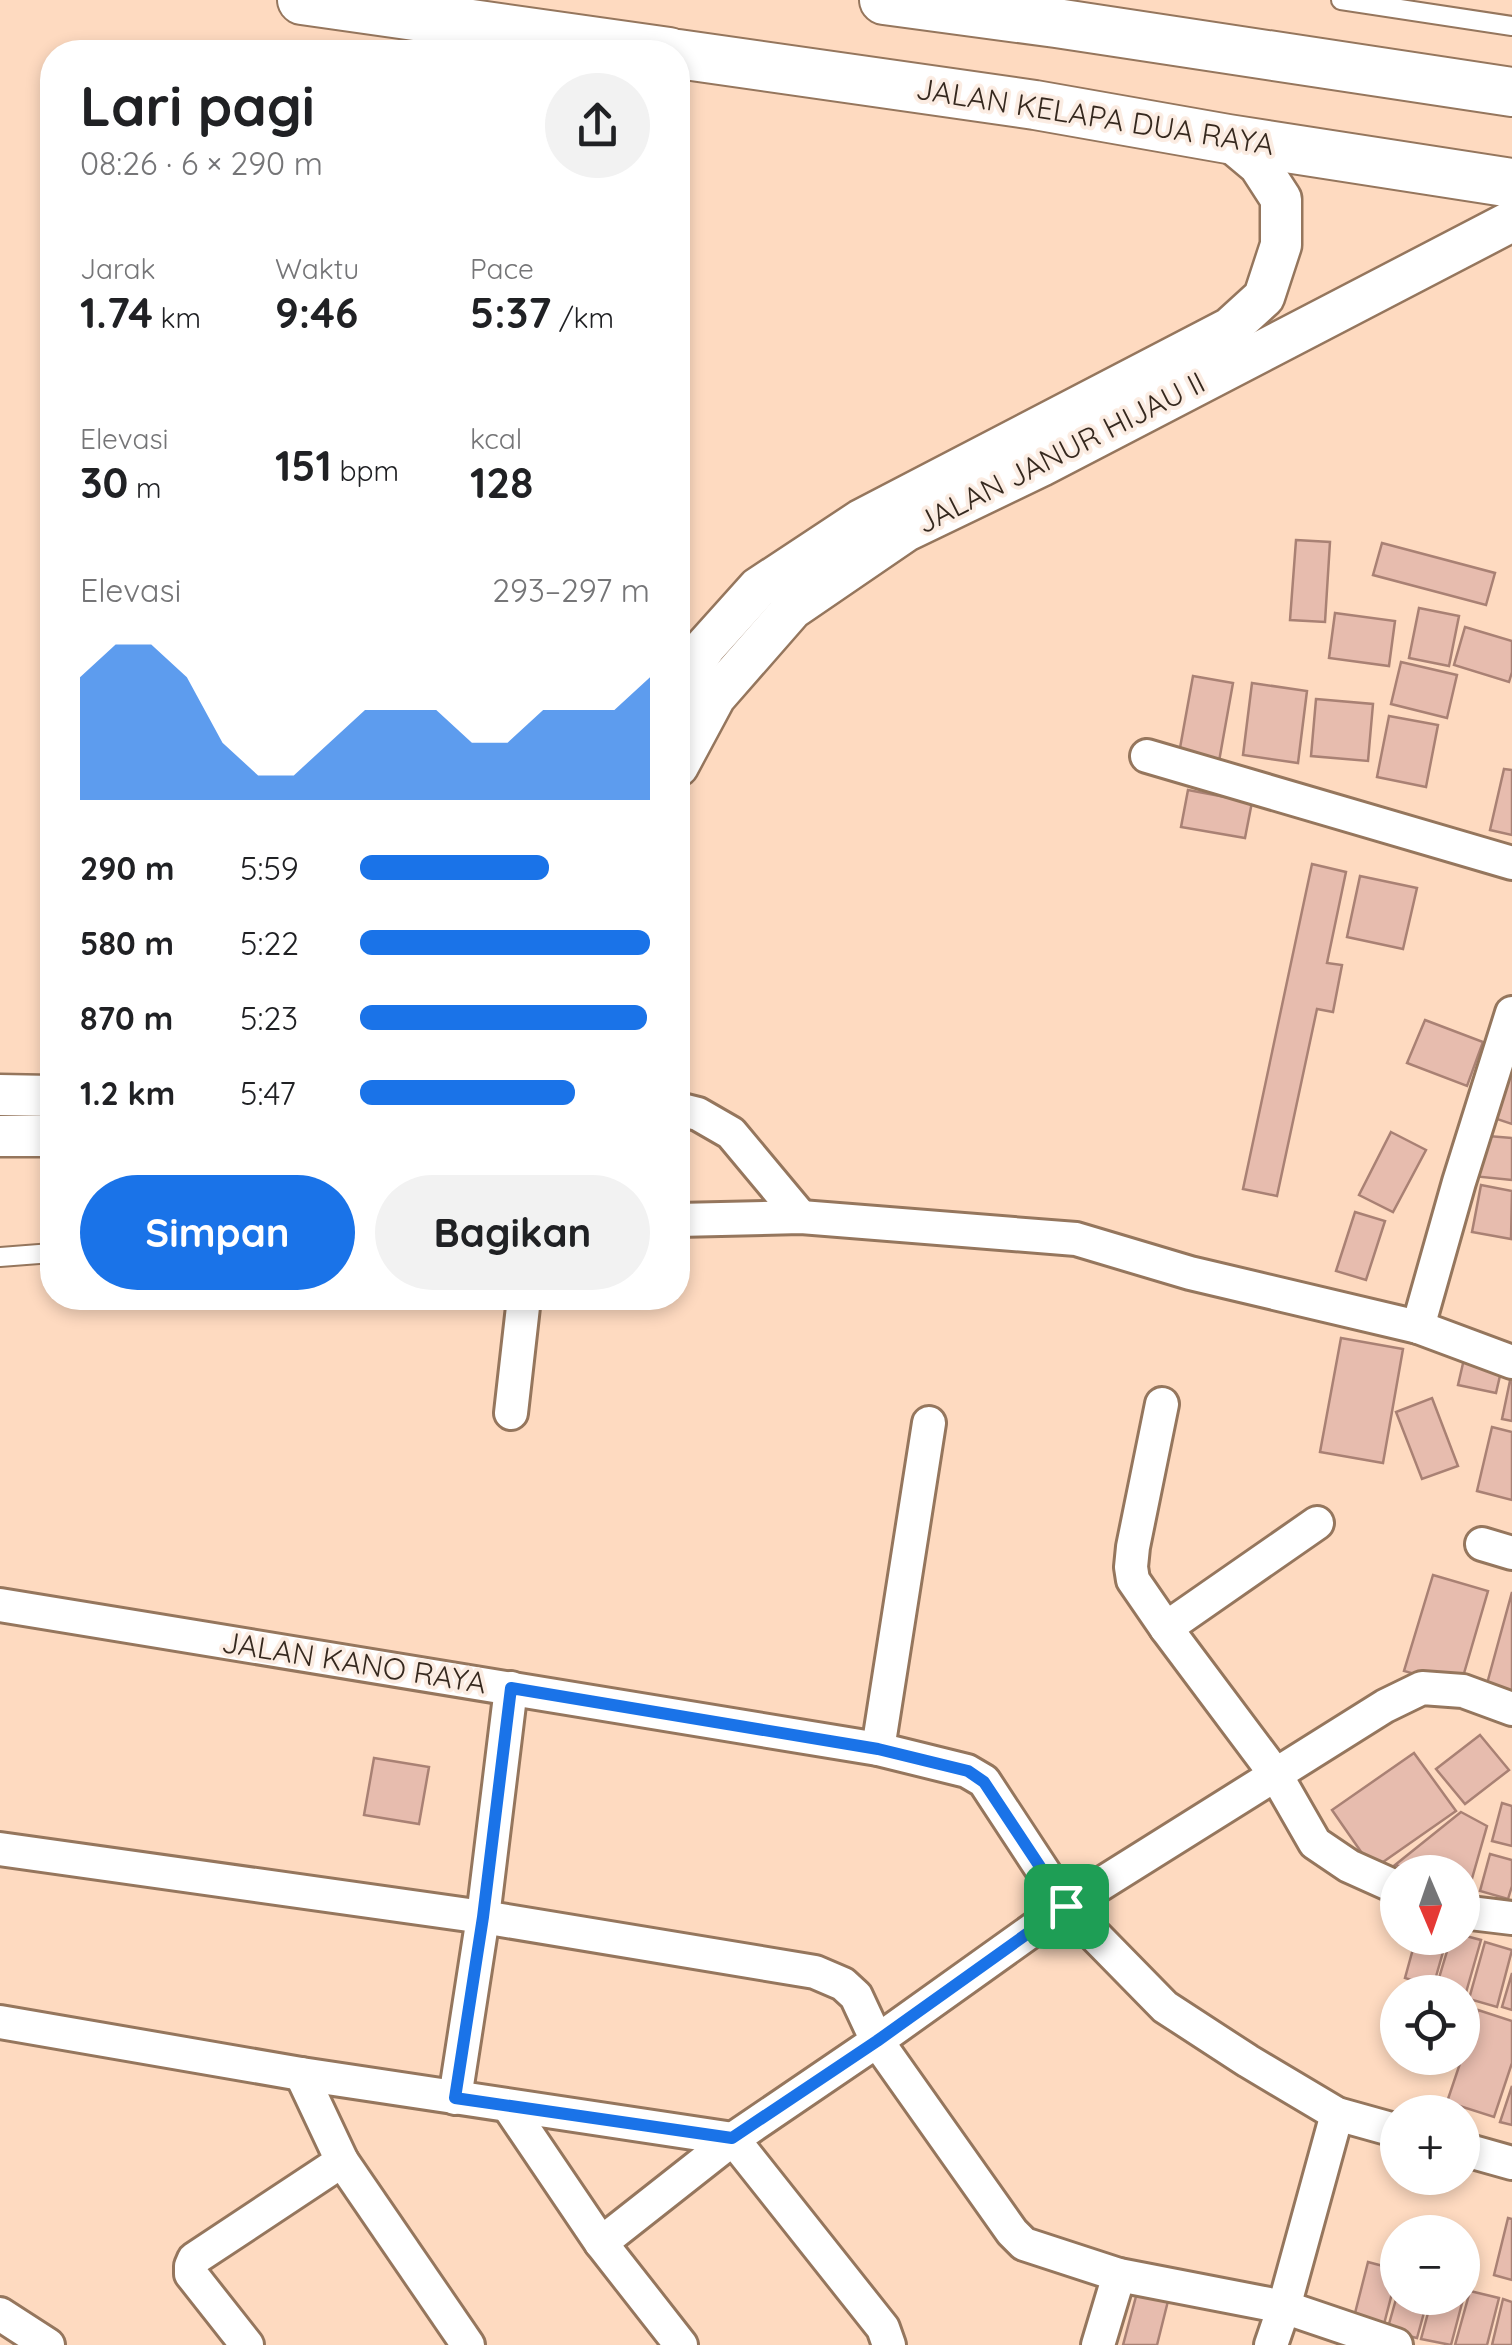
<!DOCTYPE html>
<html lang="id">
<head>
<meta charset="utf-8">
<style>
  :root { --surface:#fff; --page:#f2f2f2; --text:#202124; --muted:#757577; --accent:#1a73e8 }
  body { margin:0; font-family:Quicksand,sans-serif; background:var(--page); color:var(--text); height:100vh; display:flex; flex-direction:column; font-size:38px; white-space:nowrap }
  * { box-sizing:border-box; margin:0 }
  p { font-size:32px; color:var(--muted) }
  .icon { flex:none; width:55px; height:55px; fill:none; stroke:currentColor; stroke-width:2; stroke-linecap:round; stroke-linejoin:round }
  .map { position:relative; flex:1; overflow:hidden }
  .drawer { position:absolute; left:40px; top:40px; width:650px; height:1270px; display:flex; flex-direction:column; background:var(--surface); border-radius:40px; box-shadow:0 5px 15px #0003 }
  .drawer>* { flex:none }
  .needle { width:65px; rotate:178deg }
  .buttons { position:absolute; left:1380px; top:1855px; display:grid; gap:20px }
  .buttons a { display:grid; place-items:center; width:100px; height:100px; border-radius:50%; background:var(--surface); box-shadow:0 5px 15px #0003; font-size:50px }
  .pin { position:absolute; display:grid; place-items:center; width:85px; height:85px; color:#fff; margin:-42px; border-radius:20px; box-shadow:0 5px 15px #0006 }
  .round { display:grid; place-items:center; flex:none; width:105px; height:105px; border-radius:52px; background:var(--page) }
  .summary { display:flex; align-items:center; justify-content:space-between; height:170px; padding:0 40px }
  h1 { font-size:55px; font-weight:700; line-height:75px }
  .figures { display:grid; grid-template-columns:repeat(3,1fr); gap:15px; height:170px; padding:10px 40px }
  .figures div { display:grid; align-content:center }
  .figures b { font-size:42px; font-weight:700 }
  .figures small { font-size:28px; font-weight:400 }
  .figures p { font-size:28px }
  .chart { height:280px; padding:20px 40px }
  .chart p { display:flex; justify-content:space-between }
  .chart svg { width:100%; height:180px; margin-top:10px; fill:var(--accent); opacity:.7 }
  .cta { display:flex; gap:20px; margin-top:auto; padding:20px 40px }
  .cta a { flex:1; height:115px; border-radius:60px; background:var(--accent); color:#fff; font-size:40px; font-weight:700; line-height:115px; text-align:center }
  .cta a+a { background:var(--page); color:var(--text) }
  ul { padding:0 40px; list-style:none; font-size:32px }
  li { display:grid; grid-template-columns:160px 120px 1fr; align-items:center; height:75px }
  li i { height:25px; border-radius:12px; background:var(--accent) }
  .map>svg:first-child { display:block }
  .building { fill:#e7bcae; stroke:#a98174; stroke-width:2.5 }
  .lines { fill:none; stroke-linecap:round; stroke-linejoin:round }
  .service-casing { stroke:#95765d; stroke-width:22 }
  .minor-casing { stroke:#95765d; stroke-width:38 }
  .tertiary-casing { stroke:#95765d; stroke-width:45 }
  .secondary-casing { stroke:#95765d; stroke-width:52 }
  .service { stroke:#fff; stroke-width:18 }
  .minor { stroke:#fff; stroke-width:32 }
  .tertiary { stroke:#fff; stroke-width:40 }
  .secondary { stroke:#fff; stroke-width:48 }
  .route-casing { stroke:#fff; stroke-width:20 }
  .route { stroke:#1a73e8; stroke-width:12 }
  .labels { text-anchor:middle; stroke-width:8; stroke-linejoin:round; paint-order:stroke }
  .street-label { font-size:30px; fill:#35281e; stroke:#fbece2 }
</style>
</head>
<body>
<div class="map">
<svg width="1512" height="2345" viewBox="0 0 1512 2345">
  <rect width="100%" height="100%" fill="#fedac0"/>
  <g class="building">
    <polygon points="1296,540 1330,542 1325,622 1290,620"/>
    <polygon points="1382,543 1495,573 1486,605 1373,575"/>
    <polygon points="1419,608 1459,616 1449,666 1409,658"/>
    <polygon points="1335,613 1395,621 1389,666 1329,658"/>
    <polygon points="1465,627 1512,641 1512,672 1509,682 1454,665"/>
    <polygon points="1401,662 1457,675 1447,718 1391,704"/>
    <polygon points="1193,676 1233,683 1218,767 1178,759"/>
    <polygon points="1252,683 1307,691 1298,763 1243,755"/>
    <polygon points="1316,699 1373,704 1368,761 1311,756"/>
    <polygon points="1389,716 1438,725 1426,787 1377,777"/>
    <polygon points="1504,769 1512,770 1512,835 1490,830"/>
    <polygon points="1188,790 1252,802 1245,838 1181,827"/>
    <polygon points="1312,864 1346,872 1327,963 1342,965 1333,1012 1317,1009 1277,1196 1243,1189"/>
    <polygon points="1360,876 1417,888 1403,949 1347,937"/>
    <polygon points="1425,1020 1483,1042 1467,1086 1407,1063"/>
    <polygon points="1512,1058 1512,1124 1491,1117"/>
    <polygon points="1391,1132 1426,1150 1393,1212 1359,1195"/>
    <polygon points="1476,1135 1512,1138 1512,1180 1472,1176"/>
    <polygon points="1481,1185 1512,1191 1511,1239 1472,1232"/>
    <polygon points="1355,1212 1385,1221 1366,1280 1336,1271"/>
    <polygon points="1341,1338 1403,1349 1383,1463 1320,1452"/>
    <polygon points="1464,1359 1502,1367 1496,1393 1458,1385"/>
    <polygon points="1511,1376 1512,1376 1512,1421 1502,1419"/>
    <polygon points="1432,1398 1458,1466 1422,1479 1396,1412"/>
    <polygon points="1492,1427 1512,1432 1512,1500 1477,1491"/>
    <polygon points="1433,1575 1488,1591 1460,1687 1404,1671"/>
    <polygon points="1512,1592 1512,1698 1485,1691"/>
    <polygon points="1480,1735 1509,1770 1465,1804 1436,1769"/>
    <polygon points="1414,1753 1456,1811 1373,1869 1332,1810"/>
    <polygon points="374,1758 429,1767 419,1824 364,1815"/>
    <polygon points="1502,1803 1512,1806 1512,1846 1492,1841"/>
    <polygon points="1461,1812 1487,1826 1469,1889 1462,1887 1462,1872 1419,1872 1395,1865"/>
    <polygon points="1490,1854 1512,1860 1512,1886 1508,1899 1480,1891"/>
    <polygon points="1462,1935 1481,1940 1465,1996 1462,1992 1436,1988 1451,1938 1462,1938"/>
    <polygon points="1416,1938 1447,1938 1433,1987 1405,1978"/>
    <polygon points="1485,1942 1512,1950 1497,2007 1469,1999"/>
    <polygon points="1512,1973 1512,2010 1502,2007"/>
    <polygon points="1478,2010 1512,2021 1512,2063 1494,2117 1447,2102"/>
    <polygon points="1512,2086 1512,2125 1500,2122"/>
    <polygon points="1508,2218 1512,2219 1512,2280 1494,2275"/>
    <polygon points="1368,2262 1398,2270 1383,2328 1353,2321"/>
    <polygon points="1462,2287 1466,2288 1451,2345 1421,2339 1432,2298 1462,2298"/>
    <polygon points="1138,2289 1169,2297 1157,2345 1123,2345"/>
    <polygon points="1470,2291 1499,2298 1487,2345 1455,2345"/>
    <polygon points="1398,2292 1398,2298 1428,2298 1417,2338 1387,2331"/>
    <polygon points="1503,2299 1512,2302 1512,2345 1492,2345"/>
  </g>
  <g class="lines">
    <g class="service-casing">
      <g id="service">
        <polyline points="1341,0 1512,26"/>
        <polyline points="0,1257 52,1253"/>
      </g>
    </g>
    <g class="minor-casing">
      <g id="minor">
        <polyline points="1147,756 1512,863"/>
        <polyline points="678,1109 698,1114 731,1133 801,1217"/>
        <polyline points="678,1220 801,1217 1076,1239 1190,1273 1418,1327 1512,1362"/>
        <polyline points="1418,1327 1459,1182 1512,1013"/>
        <polyline points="1162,1404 1133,1547 1131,1567 1133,1580 1166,1628 1276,1775 1315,1843 1349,1866 1398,1888"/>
        <polyline points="511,1413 524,1298"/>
        <polyline points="1482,1544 1512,1553"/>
        <polyline points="0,1605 878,1749 967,1771 984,1781 1066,1906 1165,2007 1248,2061 1337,2114 1398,2131"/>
        <polyline points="1166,1628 1317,1523"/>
        <polyline points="878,1749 929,1423"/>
        <polyline points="0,1849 483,1917 815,1972 843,1984 856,1996 877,2041 1012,2232 1024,2244 1119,2275 1284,2307 1396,2345"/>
        <polyline points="1462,1912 1512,1918"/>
        <polyline points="0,2022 301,2074 733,2139 883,2328 889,2345"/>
        <polyline points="455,2098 483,1917 511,1688"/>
        <polyline points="509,2107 601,2243 681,2345"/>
        <polyline points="1462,2149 1512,2163"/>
        <polyline points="342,2161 468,2345"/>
        <polyline points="601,2243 733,2139 877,2041 1066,1906 1385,1706 1422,1688 1463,1691 1512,1709"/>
        <polyline points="0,2314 48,2345"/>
        <polyline points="247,2345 191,2274 191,2266 194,2259 342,2161 301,2074"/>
        <polyline points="1098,2345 1119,2275"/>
        <polyline points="1271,2345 1284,2307 1337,2114"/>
      </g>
    </g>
    <g class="tertiary-casing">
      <g id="tertiary">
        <polyline points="678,688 705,647 758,588 861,520 1230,328 1264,297 1281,245 1281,199 1259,165 1228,139"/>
        <polyline points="678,766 715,697 792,609 906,531 1041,466 1512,221"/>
        <polyline points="0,1095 52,1096"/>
        <polyline points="0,1136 52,1136"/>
      </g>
    </g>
    <g class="secondary-casing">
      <g id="secondary">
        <polyline points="302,0 669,52"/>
        <polyline points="884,0 1056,23 1512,92"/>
        <polyline points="678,54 1035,105 1228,139 1512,183"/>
      </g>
    </g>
    <use href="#service" class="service"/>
    <use href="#minor" class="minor"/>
    <use href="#tertiary" class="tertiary"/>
    <use href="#secondary" class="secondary"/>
  </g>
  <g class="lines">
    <g class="route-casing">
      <polygon id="route" points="511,1688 878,1749 968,1771 984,1782 1066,1906 877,2041 732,2138 455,2098 483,1917"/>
    </g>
    <use href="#route" class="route"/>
  </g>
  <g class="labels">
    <g class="street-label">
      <text transform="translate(1095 117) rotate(9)" y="10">JALAN KELAPA DUA RAYA</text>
      <text transform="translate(1061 453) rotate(-27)" y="10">JALAN JANUR HIJAU II</text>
      <text transform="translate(354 1663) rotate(9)" y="10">JALAN KANO RAYA</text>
    </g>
  </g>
</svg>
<div class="buttons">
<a><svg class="needle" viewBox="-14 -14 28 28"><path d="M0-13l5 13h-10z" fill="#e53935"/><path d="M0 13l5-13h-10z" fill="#757577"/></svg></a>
<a><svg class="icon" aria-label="locate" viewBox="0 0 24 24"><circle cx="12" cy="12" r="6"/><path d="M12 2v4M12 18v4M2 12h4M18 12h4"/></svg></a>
<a>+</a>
<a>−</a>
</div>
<div class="pin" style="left:1066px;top:1906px;background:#1e9e55"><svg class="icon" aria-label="arrive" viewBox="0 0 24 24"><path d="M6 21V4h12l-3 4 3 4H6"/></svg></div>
<section class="drawer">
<div class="summary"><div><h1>Lari pagi</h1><p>08:26 · 6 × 290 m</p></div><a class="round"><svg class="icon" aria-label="share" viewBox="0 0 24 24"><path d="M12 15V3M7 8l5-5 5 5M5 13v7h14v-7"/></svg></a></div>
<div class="figures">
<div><p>Jarak</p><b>1.74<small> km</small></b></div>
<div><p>Waktu</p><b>9:46</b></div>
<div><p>Pace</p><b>5:37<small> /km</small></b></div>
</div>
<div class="figures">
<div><p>Elevasi</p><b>30<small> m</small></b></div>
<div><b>151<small> bpm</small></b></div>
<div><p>kcal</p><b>128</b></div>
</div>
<div class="chart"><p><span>Elevasi</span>293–297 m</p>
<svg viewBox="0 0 160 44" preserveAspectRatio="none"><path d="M0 44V14L10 6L20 6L30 14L40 30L50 38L60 38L70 30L80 22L90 22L100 22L110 30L120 30L130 22L140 22L150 22L160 14V44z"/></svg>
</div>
<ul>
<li><b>290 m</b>5:59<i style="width:65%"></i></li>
<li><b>580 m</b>5:22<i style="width:100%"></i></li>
<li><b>870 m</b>5:23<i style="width:99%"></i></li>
<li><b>1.2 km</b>5:47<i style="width:74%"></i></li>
</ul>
<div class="cta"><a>Simpan</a><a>Bagikan</a></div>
</section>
</div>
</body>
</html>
